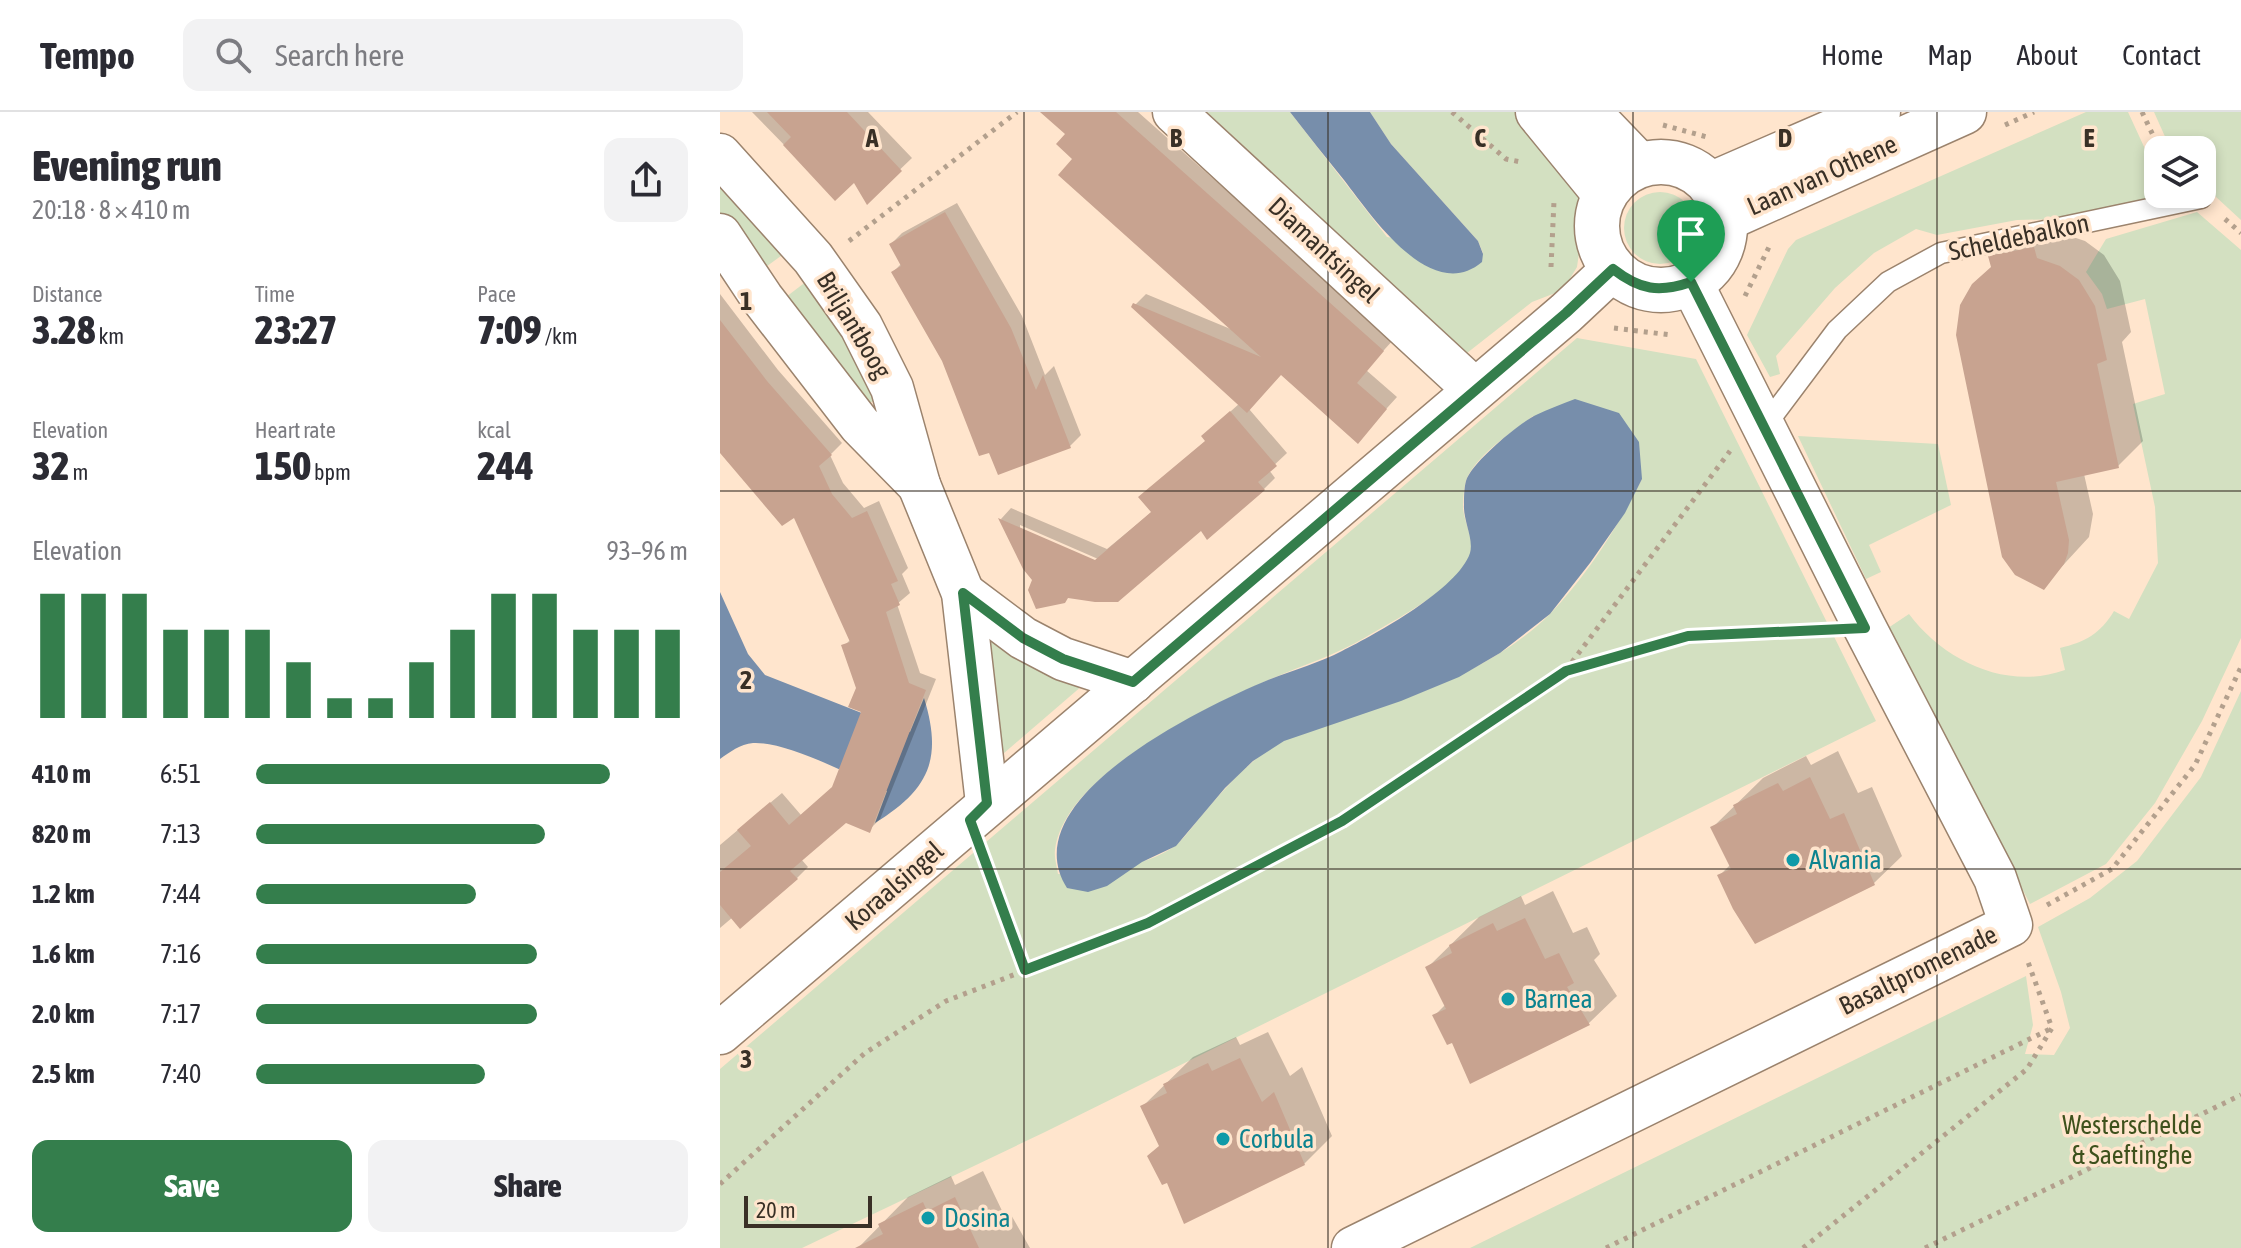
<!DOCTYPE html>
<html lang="en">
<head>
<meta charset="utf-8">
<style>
  :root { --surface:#fff; --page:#f2f2f3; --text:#2b2b33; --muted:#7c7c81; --line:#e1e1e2; --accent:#347e4c }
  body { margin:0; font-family:"Asap Condensed",sans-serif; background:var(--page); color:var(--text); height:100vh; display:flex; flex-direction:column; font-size:30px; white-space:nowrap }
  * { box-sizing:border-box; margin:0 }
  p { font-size:26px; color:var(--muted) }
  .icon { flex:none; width:44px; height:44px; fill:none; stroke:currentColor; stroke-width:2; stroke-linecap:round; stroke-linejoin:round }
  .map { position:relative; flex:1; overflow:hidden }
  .details { display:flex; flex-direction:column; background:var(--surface); width:720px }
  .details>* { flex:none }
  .buttons { position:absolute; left:1424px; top:24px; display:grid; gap:16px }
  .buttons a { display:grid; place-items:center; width:72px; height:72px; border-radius:16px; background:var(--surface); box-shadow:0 4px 12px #0003; font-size:40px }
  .scale { position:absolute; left:24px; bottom:20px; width:128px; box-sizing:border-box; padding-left:8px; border:4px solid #393026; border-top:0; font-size:22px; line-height:28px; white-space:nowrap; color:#393026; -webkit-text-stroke:6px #ffe5cd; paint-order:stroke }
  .pin { position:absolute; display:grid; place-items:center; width:68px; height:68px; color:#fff; margin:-82px -34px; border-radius:50% 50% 50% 0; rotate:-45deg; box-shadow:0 0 8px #0007 }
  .pin .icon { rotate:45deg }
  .round { display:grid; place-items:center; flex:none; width:84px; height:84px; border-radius:16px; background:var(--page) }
  .overview { display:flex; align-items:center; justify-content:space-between; height:136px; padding:0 32px }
  h1 { font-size:44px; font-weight:800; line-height:60px }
  .stats { display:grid; grid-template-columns:repeat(3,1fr); gap:12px; height:136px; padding:8px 32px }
  .stats div { display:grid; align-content:center }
  .stats b { font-size:40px; font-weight:800 }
  .stats small { font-size:22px; font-weight:400 }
  .stats p { font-size:22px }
  .chart { height:224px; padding:16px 32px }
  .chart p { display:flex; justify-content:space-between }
  .chart svg { width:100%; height:144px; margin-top:8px; stroke:var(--accent); stroke-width:6 }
  .button { display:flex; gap:16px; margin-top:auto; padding:16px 32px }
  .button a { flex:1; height:92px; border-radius:16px; background:var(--accent); color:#fff; font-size:32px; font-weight:800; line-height:92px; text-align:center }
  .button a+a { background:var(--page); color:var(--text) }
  ul { padding:0 32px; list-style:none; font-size:26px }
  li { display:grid; grid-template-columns:128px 96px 1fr; align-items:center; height:60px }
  li i { height:20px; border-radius:10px; background:var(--accent) }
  header { display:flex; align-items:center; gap:48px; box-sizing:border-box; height:112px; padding:0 40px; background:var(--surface); border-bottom:2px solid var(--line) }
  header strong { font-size:38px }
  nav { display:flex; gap:44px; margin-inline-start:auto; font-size:28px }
  .search { width:560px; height:72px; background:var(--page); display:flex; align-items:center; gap:20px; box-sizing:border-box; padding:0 28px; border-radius:16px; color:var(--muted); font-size:30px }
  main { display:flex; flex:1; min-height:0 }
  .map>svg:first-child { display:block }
  .green { fill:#d3e0c1; fill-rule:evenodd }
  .water { fill:#778eab }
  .shadow { fill:#0003; fill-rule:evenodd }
  .building { fill:#c8a390 }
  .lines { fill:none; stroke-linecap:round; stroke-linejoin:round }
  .lane-casing { stroke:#9b836d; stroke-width:23 }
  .street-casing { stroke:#9b836d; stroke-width:45 }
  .secondary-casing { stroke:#9b836d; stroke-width:47 }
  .path { stroke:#b3a08d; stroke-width:5; stroke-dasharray:4 6; stroke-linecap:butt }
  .lane { stroke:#fff; stroke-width:20 }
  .street { stroke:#fff; stroke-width:42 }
  .secondary { stroke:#fff; stroke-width:44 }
  .route-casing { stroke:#fff; stroke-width:16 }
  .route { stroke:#347e4c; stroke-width:10 }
  .grid { fill:none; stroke:#393026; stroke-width:2; stroke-opacity:0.55 }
  .culture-dot { fill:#0f9aa8; stroke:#ffe5cd; stroke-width:3 }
  .labels { text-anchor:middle; stroke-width:7; stroke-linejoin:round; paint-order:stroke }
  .street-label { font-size:26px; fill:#393026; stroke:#ffe5cd }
  .culture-label { font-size:26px; fill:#0d838f; stroke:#ffe5cd; text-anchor:start }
  .park-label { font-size:26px; fill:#3e511c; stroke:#ffe5cd }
  .grid-label { font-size:26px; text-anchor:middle; font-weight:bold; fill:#393026; stroke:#ffe5cd; stroke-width:7; stroke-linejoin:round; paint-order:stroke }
</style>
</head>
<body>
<header>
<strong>Tempo</strong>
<div class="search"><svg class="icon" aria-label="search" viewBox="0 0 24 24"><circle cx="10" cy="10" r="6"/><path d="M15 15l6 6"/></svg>Search here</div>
<nav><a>Home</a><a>Map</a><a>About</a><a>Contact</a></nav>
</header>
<main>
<section class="details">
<div class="overview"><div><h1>Evening run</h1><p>20:18 · 8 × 410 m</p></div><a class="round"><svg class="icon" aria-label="share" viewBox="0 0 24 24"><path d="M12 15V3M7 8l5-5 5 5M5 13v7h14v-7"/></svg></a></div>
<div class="stats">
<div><p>Distance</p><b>3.28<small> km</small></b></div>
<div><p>Time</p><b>23:27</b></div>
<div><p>Pace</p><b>7:09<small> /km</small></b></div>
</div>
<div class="stats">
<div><p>Elevation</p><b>32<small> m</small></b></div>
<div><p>Heart rate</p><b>150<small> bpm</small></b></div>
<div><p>kcal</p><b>244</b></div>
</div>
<div class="chart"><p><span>Elevation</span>93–96 m</p>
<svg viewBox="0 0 160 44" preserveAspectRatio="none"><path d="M5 44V6M15 44V6M25 44V6M35 44V17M45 44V17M55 44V17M65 44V27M75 44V38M85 44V38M95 44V27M105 44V17M115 44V6M125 44V6M135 44V17M145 44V17M155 44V17"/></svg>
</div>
<ul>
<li><b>410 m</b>6:51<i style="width:82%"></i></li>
<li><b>820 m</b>7:13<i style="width:67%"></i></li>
<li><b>1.2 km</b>7:44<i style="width:51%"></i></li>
<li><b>1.6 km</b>7:16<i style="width:65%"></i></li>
<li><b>2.0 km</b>7:17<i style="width:65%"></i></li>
<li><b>2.5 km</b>7:40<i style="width:53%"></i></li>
</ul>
<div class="button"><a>Save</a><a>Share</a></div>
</section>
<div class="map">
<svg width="1521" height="1136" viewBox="0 0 1521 1136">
  <rect width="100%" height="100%" fill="#ffe5cd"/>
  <g class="green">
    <polygon points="487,0 570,0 667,125 763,141 758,129 671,32 650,0 805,0 860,84 856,121 859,141 857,155 843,178 812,190 747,241"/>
    <polygon points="1366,0 1408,0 1432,52 1438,58 1438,82 1462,82 1338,107 1297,108 1217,123 1196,117 1154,141 1115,176 1056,244 1060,262 1050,265 1027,223 1068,137 1076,128"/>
    <polygon points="1434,0 1521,0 1521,108 1482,72 1482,38 1451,38"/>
    <polygon points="0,60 65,141 43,157 0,107"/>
    <circle cx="940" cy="116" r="36"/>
    <path d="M 1477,100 L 1521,138 L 1521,526 L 1482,609 L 1435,691 L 1386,752 L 1310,792 L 1168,516 L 1189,502 C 1224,549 1287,579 1345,558 L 1340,536 C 1365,530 1380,522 1394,499 L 1409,507 L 1438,451 L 1435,395 L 1413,292 L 1445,282 L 1425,187 L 1387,197 L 1382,182 L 1366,160 L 1386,127 Z"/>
    <polygon points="87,169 101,172 155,289 147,291 66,185"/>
    <path d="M 857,226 L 976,247 L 1156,609 L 325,1020 L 82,1136 L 0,1136 L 0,957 ZM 813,304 L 922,367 C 899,413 866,465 830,502 C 790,542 736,567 684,587 C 645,603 601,609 563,629 C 531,646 506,675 483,702 C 474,712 465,726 455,734 C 423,757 376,757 338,762 C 337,755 334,745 335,738 C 344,663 485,596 546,569 C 580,554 614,544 646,525 C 673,509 747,471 751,438 C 753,425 744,409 743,396 C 743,388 744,373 747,366 C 759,341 792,320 813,304 Z"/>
    <polygon points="1078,324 1218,332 1231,393 1149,433 1161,460 1146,467"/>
    <polygon points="260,521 370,567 276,648"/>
    <polygon points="1521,579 1521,1136 750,1136 1306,864 1313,913 1305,942 1334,943 1350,916 1341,880 1318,815 1370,786 1417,749 1481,665"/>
  </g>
  <g class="water">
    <path d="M 570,0 L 650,0 L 671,32 L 758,129 L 763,142 L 762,150 C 711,193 651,103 624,68 C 606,46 588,23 570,0 Z"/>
    <path d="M 855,287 L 899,301 L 919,330 L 922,367 L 905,401 L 870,451 L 830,502 L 780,541 L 739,565 L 681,589 L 564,629 L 533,649 L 505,676 L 456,734 L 422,750 L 387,774 L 368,780 L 347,776 C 290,686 486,594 548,568 C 573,558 599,551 622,539 C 656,522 738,477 750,441 C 754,427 743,408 744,393 C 744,386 744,376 746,369 C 751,351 799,311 816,303 C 828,297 842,292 855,287 Z"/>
    <path d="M 0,480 L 28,542 L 45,563 L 190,620 L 204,586 C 223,647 209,678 155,711 L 167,679 C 134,665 67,629 33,631 C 20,632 10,640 0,647 Z"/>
  </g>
  <g class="shadow">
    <polygon points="32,0 148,0 192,46 147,89 135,68 116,86"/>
    <path d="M 323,0 L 418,0 L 674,227 L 646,258 L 677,285 L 637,329 L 562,261 L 529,297 L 567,341 L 549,358 L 555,366 L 544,377 L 488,425 L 481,417 L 398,488 L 376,488 L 349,484 L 344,489 L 317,495 L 310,478 L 314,468 L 304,456 L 281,407 L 291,396 L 387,437 L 433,399 L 421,385 L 487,328 L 483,324 L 520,291 L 413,195 L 426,182 L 513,218 L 341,62 L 355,46 L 339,32 L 348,22 ZM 300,413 L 385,450 L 383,453 L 300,418 Z"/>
    <polygon points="237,91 302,204 325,263 334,254 361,323 350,334 224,248 173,160 182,151 171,132 182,121"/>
    <polygon points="1298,119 1341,121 1365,129 1384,143 1400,169 1411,220 1402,230 1423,329 1398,354 1364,362 1373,402 1369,425 1323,475 1273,155 1273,145"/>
    <polygon points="0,182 58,258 122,331 110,343 123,371 144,396 159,389 188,456 182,462 190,481 177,492 200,561 216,567 160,707 149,718 126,709 81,747 88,755 77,766 13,805 0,816 0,733 62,681 81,703 115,674 144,599 124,534 131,527 75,403 0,330"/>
    <polygon points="1118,639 1138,681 1152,675 1182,744 1154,771 999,764 1011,752 993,715 1043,666 1086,644 1091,653"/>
    <polygon points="833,779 853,821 867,815 880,842 874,848 897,884 869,911 751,969 733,928 714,904 726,892 708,855 759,805 801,784 805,793"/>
    <polygon points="548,920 570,964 582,955 612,1024 584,1052 441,1033 422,995 473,945 516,925 520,933"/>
    <polygon points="263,1059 285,1105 290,1101 310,1136 138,1136 188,1085 231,1064 235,1073"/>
  </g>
  <g class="building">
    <polygon points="47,0 127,0 182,59 147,93 134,71 115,89 63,33 71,25"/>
    <polygon points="320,0 396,0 664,239 637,271 667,297 638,332 561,263 527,301 411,195 413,191 541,245 338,63 352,47 336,32 345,22"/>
    <polygon points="225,100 291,216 316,278 323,263 351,336 278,363 269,341 259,344 222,249 171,160 181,154 169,132"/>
    <polygon points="1314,135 1317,146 1340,154 1359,168 1375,194 1387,248 1377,252 1399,356 1336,370 1349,428 1348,441 1344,452 1324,478 1295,463 1282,445 1236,223 1240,193 1252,172 1271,155 1268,144"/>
    <polygon points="0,208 47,269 112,343 99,354 112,382 132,406 147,399 178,469 171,472 180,493 166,500 189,571 206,578 150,721 126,711 70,759 78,767 20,817 0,793 0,760 31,734 17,718 50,690 69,713 112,675 141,600 128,595 136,576 121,533 130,530 74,406 62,414 0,341"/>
    <polygon points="510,299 557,354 538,370 545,378 487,428 481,419 398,490 375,490 348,486 345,491 316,497 308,478 312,468 303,457 278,406 375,448 431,400 418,385 485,329 481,324"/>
    <polygon points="1090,665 1110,707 1124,701 1155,773 1035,832 1013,797 997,763 1011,757 990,715 1017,702 1013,693 1058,671 1063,679"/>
    <polygon points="805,806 825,847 839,841 854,871 847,875 870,913 750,972 732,931 727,933 712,903 726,897 705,855 732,841 729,833 773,811 777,819"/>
    <polygon points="520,946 542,990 554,980 585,1053 464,1112 447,1071 442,1073 427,1044 439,1034 420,994 447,981 443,972 488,951 492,959"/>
    <polygon points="235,1085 259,1136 135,1136 163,1122 158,1112 203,1090 207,1099"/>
  </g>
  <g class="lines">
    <g class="lane-casing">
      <polyline id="lane" points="1045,314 1117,218 1168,170 1221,141 1481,86"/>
    </g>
    <g class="street-casing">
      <g id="street">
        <polyline points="454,0 754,277"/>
        <polyline points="0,43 93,146 141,214 172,276 199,373 140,313 42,186 0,123"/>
        <polyline points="199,373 243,481 267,691"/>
        <polyline points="243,481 303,526 343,547 413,570"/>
        <polyline points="0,921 846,201 893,157"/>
        <polyline points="633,1136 1291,813 1275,766 1145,516 971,170"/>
      </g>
    </g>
    <g class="secondary-casing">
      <g id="secondary">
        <polyline points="818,0 885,82"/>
        <polyline points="868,0 919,53"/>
        <circle cx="941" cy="114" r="64"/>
        <polyline points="990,73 1158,0"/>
        <polyline points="1005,107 1244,0"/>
      </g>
    </g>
    <g class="path">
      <polyline points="732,0 786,47 801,50"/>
      <polyline points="1422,0 1440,38"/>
      <polyline points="943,13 987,25"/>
      <polyline points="1285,13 1314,0"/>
      <polyline points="1505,107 1521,121"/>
      <polyline points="129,129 297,0"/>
      <polyline points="831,155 834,89"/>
      <polyline points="1025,184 1049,135"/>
      <polyline points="894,216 951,223"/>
      <polyline points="846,558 1010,339"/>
      <polyline points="266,750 305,858"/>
      <polyline points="1327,793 1392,757 1475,653 1521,555"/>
      <polyline points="0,1072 145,941 226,889 428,811 622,709 846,559 968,524 1100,518"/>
      <polyline points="886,1136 1330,917"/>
      <polyline points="1083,1136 1307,957 1332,916 1308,850"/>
      <polyline points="1205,1136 1521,983"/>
    </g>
    <use href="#lane" class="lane"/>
    <use href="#street" class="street"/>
    <use href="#secondary" class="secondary"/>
  </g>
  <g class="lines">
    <g class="route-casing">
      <path id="route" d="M 893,157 C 920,178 939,181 971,170 L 1145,516 L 968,524 L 846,559 L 622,709 L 428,811 L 305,858 L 250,708 L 267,691 L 243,481 L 303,526 L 343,547 L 413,570 L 846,201 Z"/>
    </g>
    <use href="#route" class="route"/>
  </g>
  <path class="grid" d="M 304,0 L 304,1136M 608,0 L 608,1136M 913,0 L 913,1136M 1217,0 L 1217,1136M 0,379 L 1521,379M 0,757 L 1521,757"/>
  <g class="culture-dot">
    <circle cx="1073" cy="748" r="8"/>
    <circle cx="788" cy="887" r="8"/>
    <circle cx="503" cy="1027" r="8"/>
    <circle cx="208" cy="1106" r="8"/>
  </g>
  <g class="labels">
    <g class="street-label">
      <text transform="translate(1102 63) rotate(-24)" y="9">Laan van Othene</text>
      <text transform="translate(1299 125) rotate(-12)" y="9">Scheldebalkon</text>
      <text transform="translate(604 138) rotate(43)" y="9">Diamantsingel</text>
      <text transform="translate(134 213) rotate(59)" y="9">Briljantboog</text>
      <text transform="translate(174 774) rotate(-41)" y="9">Koraalsingel</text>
      <text transform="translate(1198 858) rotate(-26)" y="9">Basaltpromenade</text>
    </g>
    <g class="culture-label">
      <text x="1089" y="757">Alvania</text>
      <text x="804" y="896">Barnea</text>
      <text x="519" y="1036">Corbula</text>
      <text x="224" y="1115">Dosina</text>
    </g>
    <g class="park-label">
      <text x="1412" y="1022">Westerschelde<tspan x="1412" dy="30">&amp; Saeftinghe</tspan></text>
    </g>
  </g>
  <g class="grid-label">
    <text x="152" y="35">A</text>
    <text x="456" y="35">B</text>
    <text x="760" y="35">C</text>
    <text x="1065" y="35">D</text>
    <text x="1369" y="35">E</text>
    <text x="26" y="198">1</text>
    <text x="26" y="577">2</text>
    <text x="26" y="956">3</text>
  </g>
</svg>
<div class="buttons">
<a><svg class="icon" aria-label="layers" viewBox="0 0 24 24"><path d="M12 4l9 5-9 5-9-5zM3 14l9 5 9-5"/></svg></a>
</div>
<div class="scale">20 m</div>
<div class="pin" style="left:971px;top:170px;background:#1e9e55"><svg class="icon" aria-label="arrive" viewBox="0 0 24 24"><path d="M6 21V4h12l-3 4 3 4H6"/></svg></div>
</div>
</main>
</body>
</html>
